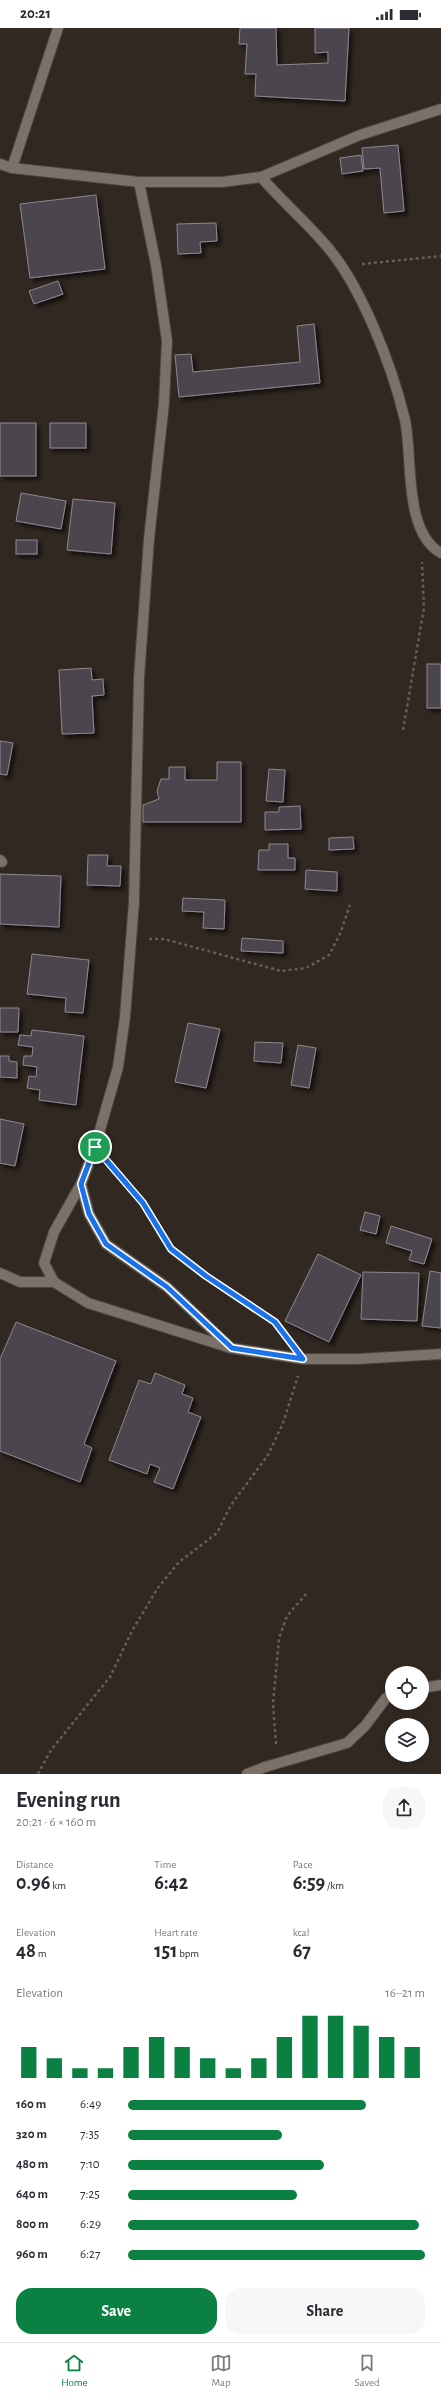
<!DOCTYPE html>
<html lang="en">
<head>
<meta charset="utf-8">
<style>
  :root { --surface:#fff; --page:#f7f7f7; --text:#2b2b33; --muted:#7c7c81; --line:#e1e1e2; --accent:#0b8043 }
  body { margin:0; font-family:"Alegreya Sans",sans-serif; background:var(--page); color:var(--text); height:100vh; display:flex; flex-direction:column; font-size:15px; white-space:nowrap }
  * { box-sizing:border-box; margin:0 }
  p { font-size:13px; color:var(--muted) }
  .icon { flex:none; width:22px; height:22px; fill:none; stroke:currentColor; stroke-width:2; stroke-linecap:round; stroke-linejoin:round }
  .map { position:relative; height:1746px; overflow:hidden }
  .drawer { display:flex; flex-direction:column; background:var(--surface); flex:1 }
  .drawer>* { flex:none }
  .fabs { position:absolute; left:385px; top:1638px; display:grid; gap:8px }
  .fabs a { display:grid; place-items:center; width:44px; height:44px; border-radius:50%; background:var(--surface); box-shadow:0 2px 6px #0003; font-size:20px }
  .pin { position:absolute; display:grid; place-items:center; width:34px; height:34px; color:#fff; margin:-17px; border:2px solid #fff; border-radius:50%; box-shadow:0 1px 4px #0007 }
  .round { display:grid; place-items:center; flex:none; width:42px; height:42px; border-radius:16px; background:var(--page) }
  .headline { display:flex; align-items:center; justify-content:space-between; height:68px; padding:0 16px }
  h1 { font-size:22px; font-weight:600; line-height:30px }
  .metrics { display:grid; grid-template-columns:repeat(3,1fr); gap:6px; height:68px; padding:4px 16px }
  .metrics div { display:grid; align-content:center }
  .metrics b { font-size:20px; font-weight:600 }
  .metrics small { font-size:11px; font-weight:400 }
  .metrics p { font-size:11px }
  .chart { height:112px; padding:8px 16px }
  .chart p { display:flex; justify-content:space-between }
  .chart svg { width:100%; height:72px; margin-top:4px; stroke:var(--accent); stroke-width:6 }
  .primary-button { display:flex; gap:8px; margin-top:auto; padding:8px 16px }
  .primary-button a { flex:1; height:46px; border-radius:16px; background:var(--accent); color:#fff; font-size:16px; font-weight:600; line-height:46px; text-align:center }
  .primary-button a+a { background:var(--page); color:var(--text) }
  ul { padding:0 16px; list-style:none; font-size:13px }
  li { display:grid; grid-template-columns:64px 48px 1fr; align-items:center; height:30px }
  li i { height:10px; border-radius:5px; background:var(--accent) }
  .status { display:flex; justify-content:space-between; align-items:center; height:28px; padding:0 20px; background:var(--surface); direction:ltr }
  .status svg { height:11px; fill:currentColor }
  .tab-bar { display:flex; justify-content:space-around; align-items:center; height:56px; border-top:1px solid var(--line); background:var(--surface); font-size:11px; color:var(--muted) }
  .tab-bar a { display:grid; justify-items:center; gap:2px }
  .tab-bar .active { color:var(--accent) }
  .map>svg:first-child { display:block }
  .building { fill:#4c444e; stroke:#8f8791; filter:url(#shadow) }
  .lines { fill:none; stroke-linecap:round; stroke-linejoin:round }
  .minor-casing { stroke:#4c433e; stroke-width:12 }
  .path { stroke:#665e57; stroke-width:2.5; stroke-dasharray:3 3; stroke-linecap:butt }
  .minor { stroke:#7c7169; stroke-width:10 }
  .route-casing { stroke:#fff; stroke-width:8 }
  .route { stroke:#1a73e8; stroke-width:5 }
</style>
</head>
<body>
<div class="status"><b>20:21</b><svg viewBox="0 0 49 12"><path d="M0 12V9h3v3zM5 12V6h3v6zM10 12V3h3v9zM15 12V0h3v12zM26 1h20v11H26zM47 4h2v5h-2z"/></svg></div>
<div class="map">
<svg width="441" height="1746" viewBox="0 0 441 1746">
  <defs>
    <filter id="shadow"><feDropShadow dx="3.5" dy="3.5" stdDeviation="2" flood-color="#0009"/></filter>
  </defs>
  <rect width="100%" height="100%" fill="#312821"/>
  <g class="building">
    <polygon points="240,0 276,0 277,37 328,35 328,24 315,25 315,0 349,0 345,73 255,68 256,46 245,46 247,16 239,16"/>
    <polygon points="398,117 404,183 384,185 380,140 364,141 362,120"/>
    <polygon points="361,127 363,143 342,146 340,130"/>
    <polygon points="96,167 105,241 30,250 20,176"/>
    <polygon points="216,195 217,213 200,214 201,225 178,226 177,196"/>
    <polygon points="58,253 63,266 34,276 29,263"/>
    <polygon points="314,296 320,355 179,369 175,327 191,326 193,344 300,334 297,298"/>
    <rect x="0" y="395" width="36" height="53"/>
    <rect x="50" y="395" width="36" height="25"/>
    <polygon points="21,465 66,473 61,501 16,493"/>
    <polygon points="73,471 115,475 111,526 67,522"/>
    <rect x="16" y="512" width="21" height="14"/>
    <rect x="427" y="636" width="14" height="44"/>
    <polygon points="91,640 92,652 103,651 104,667 92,668 94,705 62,706 59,642"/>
    <polygon points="0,713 13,715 7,747 0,746"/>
    <polygon points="217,734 241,734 241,794 143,794 143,777 159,771 157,763 161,751 169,751 169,739 185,739 185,752 217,752"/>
    <polygon points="269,741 285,742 283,774 266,773"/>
    <polygon points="300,778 301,801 265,802 265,784 279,784 279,779"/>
    <polygon points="353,809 354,821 329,822 329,810"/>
    <polygon points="269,816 288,816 288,830 295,830 295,842 258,842 259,822 269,822"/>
    <polygon points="88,827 108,827 107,838 121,838 120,858 87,857"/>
    <polygon points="306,842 337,844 337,863 305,861"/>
    <polygon points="0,846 61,848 59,899 0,896"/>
    <polygon points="183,870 225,872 224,901 203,900 204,884 182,883"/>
    <polygon points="242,910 283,913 283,925 241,923"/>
    <polygon points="32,926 89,932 83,985 65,984 66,970 27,966"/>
    <polygon points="0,980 19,980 18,1004 0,1004"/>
    <polygon points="188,995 220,1001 206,1060 175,1054"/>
    <polygon points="32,1002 84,1008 76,1077 39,1072 40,1062 27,1060 29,1048 36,1049 37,1039 23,1037 24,1028 32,1028 33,1019 18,1017 20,1007 31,1008"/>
    <polygon points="255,1014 283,1015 281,1035 254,1033"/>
    <polygon points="298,1017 316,1020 309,1060 291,1057"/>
    <polygon points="0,1028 9,1028 9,1033 17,1034 17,1050 0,1049"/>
    <polygon points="0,1091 24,1096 15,1138 0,1135"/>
    <polygon points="365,1184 380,1188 376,1206 360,1202"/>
    <polygon points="391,1198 432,1211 424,1236 409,1232 412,1223 386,1215"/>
    <polygon points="318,1226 361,1247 329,1314 285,1293"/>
    <polygon points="430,1243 441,1245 441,1300 422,1298"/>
    <polygon points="363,1244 419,1245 417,1293 361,1291"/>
    <polygon points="16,1294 116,1333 84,1416 92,1420 80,1454 0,1423 0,1331"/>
    <polygon points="155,1345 185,1357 182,1366 193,1370 188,1384 201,1389 173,1461 154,1454 160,1440 150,1436 147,1446 109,1432 139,1352 151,1356"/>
  </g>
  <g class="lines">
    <g class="minor-casing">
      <g id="minor">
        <polyline points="0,136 12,140 139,154 222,154 261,149 360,107 441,81"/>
        <polyline points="12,140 58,0"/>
        <path d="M 261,149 C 281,172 304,192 324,215 C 361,256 392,338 405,392 C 413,429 403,504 441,525"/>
        <polyline points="139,154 156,237 167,313 164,375 149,511 139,650 134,874 125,989 118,1039 95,1119 81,1156 54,1204 44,1235 54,1254 88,1275 231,1320 303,1331 358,1331 441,1326"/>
        <polyline points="0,832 2,834"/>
        <polyline points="81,1156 89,1186 106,1216 167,1259 229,1318"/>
        <polyline points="0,1245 20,1254 54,1254"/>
        <polyline points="422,1660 441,1657"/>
        <polyline points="247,1746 265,1739 347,1715 365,1698 386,1670 392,1667"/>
      </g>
    </g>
    <g class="path">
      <polyline points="362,236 441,228"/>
      <polyline points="403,702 424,580 422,534"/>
      <polyline points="149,911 164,911 281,943 306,940 329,927 340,906 350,877"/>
      <polyline points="109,1135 143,1175 171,1221 206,1248 275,1294 287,1310"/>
      <polyline points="276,1716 273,1676 279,1610 287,1588 307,1565"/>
      <polyline points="38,1746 51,1722 110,1649 132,1603 157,1561 179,1534 217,1505 231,1477 268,1427 283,1395 298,1348"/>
    </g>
    <use href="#minor" class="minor"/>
  </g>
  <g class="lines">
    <g class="route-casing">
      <polygon id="route" points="95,1119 143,1175 171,1221 206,1248 275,1294 303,1331 232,1320 167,1259 106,1216 89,1186 81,1156"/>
    </g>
    <use href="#route" class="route"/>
  </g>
</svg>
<div class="fabs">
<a><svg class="icon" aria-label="locate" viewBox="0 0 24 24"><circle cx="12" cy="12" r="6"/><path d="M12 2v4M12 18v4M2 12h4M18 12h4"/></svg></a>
<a><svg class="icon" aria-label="layers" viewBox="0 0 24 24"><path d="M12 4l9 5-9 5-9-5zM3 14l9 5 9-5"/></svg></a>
</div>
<div class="pin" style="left:95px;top:1119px;background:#1e9e55"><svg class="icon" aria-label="arrive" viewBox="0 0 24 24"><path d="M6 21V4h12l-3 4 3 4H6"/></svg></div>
</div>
<section class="drawer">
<div class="headline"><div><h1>Evening run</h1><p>20:21 · 6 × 160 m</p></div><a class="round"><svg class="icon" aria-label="share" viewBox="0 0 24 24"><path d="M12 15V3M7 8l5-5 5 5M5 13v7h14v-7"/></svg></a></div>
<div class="metrics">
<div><p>Distance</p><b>0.96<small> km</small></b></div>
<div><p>Time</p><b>6:42</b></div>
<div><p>Pace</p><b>6:59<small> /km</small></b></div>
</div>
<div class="metrics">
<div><p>Elevation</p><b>48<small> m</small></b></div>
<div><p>Heart rate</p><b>151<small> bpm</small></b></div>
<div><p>kcal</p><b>67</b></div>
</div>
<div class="chart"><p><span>Elevation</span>16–21 m</p>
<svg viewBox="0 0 160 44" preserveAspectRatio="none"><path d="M5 44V25M15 44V32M25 44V38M35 44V38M45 44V25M55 44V19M65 44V25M75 44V32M85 44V38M95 44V32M105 44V19M115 44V6M125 44V6M135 44V12M145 44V19M155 44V25"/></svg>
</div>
<ul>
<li><b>160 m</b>6:49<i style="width:80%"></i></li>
<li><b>320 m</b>7:35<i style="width:52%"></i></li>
<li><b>480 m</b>7:10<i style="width:66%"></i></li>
<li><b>640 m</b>7:25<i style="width:57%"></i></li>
<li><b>800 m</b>6:29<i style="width:98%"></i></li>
<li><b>960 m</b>6:27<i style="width:100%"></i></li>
</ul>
<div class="primary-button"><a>Save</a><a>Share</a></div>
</section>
<nav class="tab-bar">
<a class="active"><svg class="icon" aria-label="home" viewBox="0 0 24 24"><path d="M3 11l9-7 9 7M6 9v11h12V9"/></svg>Home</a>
<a><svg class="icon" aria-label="map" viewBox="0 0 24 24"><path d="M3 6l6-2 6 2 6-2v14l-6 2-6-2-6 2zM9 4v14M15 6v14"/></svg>Map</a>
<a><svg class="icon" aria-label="saved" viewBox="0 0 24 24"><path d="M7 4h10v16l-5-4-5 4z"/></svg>Saved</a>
</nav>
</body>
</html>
